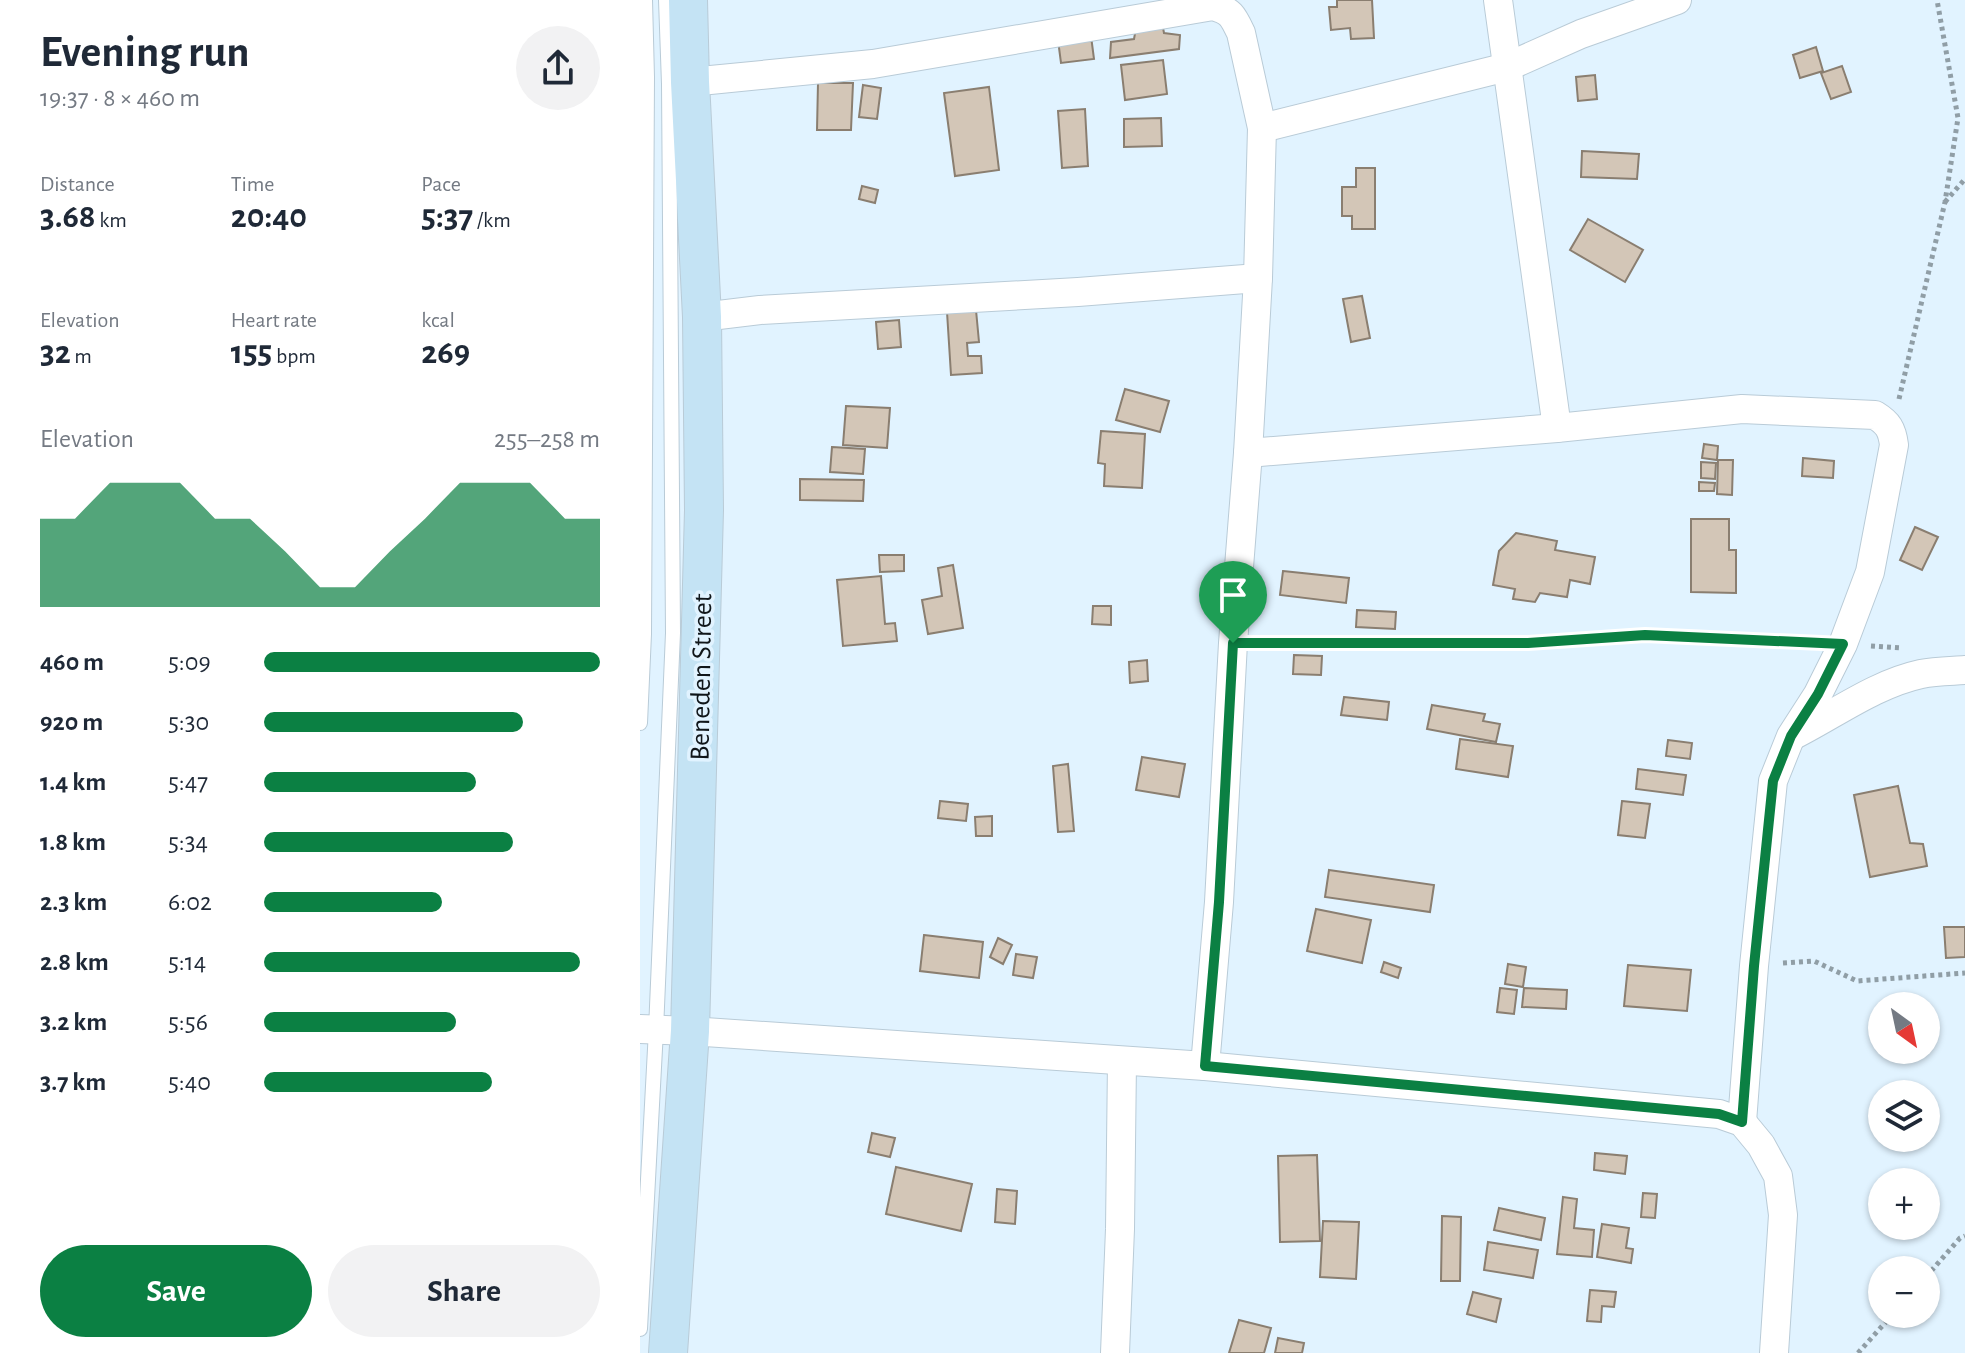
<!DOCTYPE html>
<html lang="en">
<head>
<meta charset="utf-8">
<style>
  :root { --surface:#fff; --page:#f2f2f3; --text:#1f2937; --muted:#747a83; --accent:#0b8043 }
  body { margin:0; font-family:"Alegreya Sans",sans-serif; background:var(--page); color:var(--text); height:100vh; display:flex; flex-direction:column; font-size:30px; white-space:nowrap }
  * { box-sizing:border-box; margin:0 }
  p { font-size:26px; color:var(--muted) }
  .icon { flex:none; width:44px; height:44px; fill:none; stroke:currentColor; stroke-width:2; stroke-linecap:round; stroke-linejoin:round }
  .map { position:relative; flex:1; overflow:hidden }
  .drawer { display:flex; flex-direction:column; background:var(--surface); width:640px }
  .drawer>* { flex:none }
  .needle { width:52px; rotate:147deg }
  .buttons { position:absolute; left:1228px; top:992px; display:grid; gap:16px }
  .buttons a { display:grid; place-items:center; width:72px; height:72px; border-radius:50%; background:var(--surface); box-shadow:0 2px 6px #0004; font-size:40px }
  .pin { position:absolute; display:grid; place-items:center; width:68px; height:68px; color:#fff; margin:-82px -34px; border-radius:50% 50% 50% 0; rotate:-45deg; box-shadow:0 0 8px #0007 }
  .pin .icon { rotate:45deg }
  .round { display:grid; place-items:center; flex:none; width:84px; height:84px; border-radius:42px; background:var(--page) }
  .overview { display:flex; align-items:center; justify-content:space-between; height:136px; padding:0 40px }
  h1 { font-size:44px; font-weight:700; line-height:60px }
  .metrics { display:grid; grid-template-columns:repeat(3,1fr); gap:12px; height:136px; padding:8px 40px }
  .metrics div { display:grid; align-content:center }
  .metrics b { font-size:34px; font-weight:700 }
  .metrics small { font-size:22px; font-weight:400 }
  .metrics p { font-size:22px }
  .chart { height:224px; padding:16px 40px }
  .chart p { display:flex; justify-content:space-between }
  .chart svg { width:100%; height:144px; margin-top:8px; fill:var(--accent); opacity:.7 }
  .button { display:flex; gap:16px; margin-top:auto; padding:16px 40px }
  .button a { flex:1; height:92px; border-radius:48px; background:var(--accent); color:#fff; font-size:32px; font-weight:700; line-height:92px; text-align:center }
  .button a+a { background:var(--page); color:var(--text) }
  ul { padding:0 40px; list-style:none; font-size:26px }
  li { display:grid; grid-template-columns:128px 96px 1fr; align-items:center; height:60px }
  li i { height:20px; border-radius:10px; background:var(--accent) }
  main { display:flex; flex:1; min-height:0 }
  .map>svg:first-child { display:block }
  .building { fill:#d3c6b7; stroke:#8a7e70; stroke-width:2 }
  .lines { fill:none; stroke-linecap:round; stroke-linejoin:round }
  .service-casing { stroke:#b9cbd7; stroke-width:16 }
  .minor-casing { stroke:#b9cbd7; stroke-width:30 }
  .secondary-casing { stroke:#b9cbd7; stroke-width:40 }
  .path { stroke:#909ea6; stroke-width:5; stroke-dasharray:4 4; stroke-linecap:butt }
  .service { stroke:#fff; stroke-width:14 }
  .minor { stroke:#fff; stroke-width:28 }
  .secondary { stroke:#c4e3f4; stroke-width:38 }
  .route-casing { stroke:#fff; stroke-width:16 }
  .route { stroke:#0b8043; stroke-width:10 }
  .labels { text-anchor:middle; stroke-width:7; stroke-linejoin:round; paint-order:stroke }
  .street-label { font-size:28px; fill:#10161a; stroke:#e1f3ff }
</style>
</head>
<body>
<main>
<section class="drawer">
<div class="overview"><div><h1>Evening run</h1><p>19:37 · 8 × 460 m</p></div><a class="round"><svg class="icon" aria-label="share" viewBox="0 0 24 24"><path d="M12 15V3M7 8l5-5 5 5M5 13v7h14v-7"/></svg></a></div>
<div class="metrics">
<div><p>Distance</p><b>3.68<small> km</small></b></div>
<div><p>Time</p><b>20:40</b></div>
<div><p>Pace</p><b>5:37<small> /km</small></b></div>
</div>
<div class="metrics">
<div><p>Elevation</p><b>32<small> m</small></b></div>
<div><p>Heart rate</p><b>155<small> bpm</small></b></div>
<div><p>kcal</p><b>269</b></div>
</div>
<div class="chart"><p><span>Elevation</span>255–258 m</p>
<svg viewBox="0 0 160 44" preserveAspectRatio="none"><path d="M0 44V17L10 17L20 6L30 6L40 6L50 17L60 17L70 27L80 38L90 38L100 27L110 17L120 6L130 6L140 6L150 17L160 17V44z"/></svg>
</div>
<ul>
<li><b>460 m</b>5:09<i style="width:100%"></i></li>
<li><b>920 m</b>5:30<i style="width:77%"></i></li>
<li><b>1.4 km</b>5:47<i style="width:63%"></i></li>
<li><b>1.8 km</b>5:34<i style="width:74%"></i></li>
<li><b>2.3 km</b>6:02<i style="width:53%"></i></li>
<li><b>2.8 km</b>5:14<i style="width:94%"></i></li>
<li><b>3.2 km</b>5:56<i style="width:57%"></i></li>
<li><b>3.7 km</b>5:40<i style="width:68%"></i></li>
</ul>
<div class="button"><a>Save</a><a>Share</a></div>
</section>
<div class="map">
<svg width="1325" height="1353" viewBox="0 0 1325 1353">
  <rect width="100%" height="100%" fill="#e1f3ff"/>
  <g class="building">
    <polygon points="697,0 732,0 734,38 711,39 710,28 691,30 689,7 697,7"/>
    <polygon points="521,17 524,33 540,35 539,49 470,58 471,42 494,39 497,23"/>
    <polygon points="451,36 454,59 421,63 418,40"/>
    <polygon points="1176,47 1183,71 1160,78 1153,55"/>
    <polygon points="523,60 527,94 485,100 481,65"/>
    <polygon points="1202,66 1211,92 1191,99 1181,73"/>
    <polygon points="955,75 957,99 938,101 936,77"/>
    <polygon points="178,83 213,83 211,130 177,130"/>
    <polygon points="223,85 241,88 237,119 219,117"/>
    <polygon points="349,87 359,170 315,176 304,93"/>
    <polygon points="445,109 448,166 422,168 418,111"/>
    <polygon points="521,118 522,146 484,147 484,119"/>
    <polygon points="942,151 999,154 997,179 941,177"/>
    <polygon points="716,168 735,168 735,229 712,229 712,216 702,216 702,187 716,187"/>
    <polygon points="222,186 238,190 235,203 219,199"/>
    <polygon points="948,219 1003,250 985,282 930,250"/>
    <polygon points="722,296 730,338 711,342 703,299"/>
    <polygon points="336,310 339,342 327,343 328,356 341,356 342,373 311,375 307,312"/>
    <polygon points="259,320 261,347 238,349 236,322"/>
    <polygon points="485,389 529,401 520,432 476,420"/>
    <polygon points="206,406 250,408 247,448 203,445"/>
    <polygon points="461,431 505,434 502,488 464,486 465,464 458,463"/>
    <polygon points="1064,444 1078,446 1077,460 1062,458"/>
    <polygon points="192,447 225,449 223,474 190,472"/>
    <polygon points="1163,458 1194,461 1193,478 1162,476"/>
    <polygon points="1078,460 1093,460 1092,495 1077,494"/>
    <polygon points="1061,462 1076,463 1075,479 1061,478"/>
    <polygon points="160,479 224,480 223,501 160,500"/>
    <polygon points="1059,482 1075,483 1074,491 1059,491"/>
    <polygon points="1051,519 1089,519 1089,550 1096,550 1096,593 1051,592"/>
    <polygon points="1275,527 1298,537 1282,570 1260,560"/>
    <polygon points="876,533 917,541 915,550 955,557 950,584 930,580 927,597 900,593 895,602 873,599 875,589 853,585 859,551"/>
    <polygon points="239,555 264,555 264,571 240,572"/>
    <polygon points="313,565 323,628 288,634 282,600 302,596 298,568"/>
    <polygon points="643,571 709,578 706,603 640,595"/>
    <polygon points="241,576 245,624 255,623 257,641 203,646 197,580"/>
    <polygon points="453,606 471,606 471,625 452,624"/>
    <polygon points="717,610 756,612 755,629 716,627"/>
    <polygon points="654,655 682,656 681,675 653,674"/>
    <polygon points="507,660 508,681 490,683 489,662"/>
    <polygon points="704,697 749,702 747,720 701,715"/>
    <polygon points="792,705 845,714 843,721 860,724 856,742 787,729"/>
    <polygon points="820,739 873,746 868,777 816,769"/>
    <polygon points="1028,740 1052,743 1050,759 1026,756"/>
    <polygon points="502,757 545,764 539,797 496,790"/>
    <polygon points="428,764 434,831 418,832 413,766"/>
    <polygon points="998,769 1046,775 1043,795 996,789"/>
    <polygon points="1258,786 1270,843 1283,844 1287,866 1230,877 1214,795"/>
    <polygon points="300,801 328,804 326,821 298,818"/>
    <polygon points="982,801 1010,804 1005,838 978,835"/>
    <polygon points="352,816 352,836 336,836 335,817"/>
    <polygon points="689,870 794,885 790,912 685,897"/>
    <polygon points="676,909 731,920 722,963 667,951"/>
    <polygon points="1304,927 1325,927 1325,957 1306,958"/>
    <polygon points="284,935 343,942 339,978 280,971"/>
    <polygon points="358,938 372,945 363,964 350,957"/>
    <polygon points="376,954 397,957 393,978 373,975"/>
    <polygon points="744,962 761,968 758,978 741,972"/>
    <polygon points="868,964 886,967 883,987 865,984"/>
    <polygon points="988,965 1051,970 1047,1011 984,1006"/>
    <polygon points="860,988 877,990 874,1014 857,1012"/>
    <polygon points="884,988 927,990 926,1009 882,1007"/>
    <polygon points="1280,1089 1280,1094 1248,1094 1248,1091"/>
    <polygon points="232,1133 255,1138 250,1157 228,1152"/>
    <polygon points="955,1153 987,1156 985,1174 954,1170"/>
    <polygon points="677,1155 680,1241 640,1242 638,1156"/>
    <polygon points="256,1167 332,1184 321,1231 246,1214"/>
    <polygon points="357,1189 377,1191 375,1224 355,1222"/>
    <polygon points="1003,1193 1017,1194 1015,1218 1001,1217"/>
    <polygon points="923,1197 937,1199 934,1228 954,1230 952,1257 917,1254"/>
    <polygon points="859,1208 905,1218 901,1240 854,1230"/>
    <polygon points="802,1216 821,1217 820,1281 801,1281"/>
    <polygon points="683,1221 719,1222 716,1279 680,1277"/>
    <polygon points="962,1224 989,1228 986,1248 993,1249 991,1263 957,1257"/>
    <polygon points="848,1242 898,1250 893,1278 844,1270"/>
    <polygon points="950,1290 976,1292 974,1307 962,1306 961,1322 947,1321"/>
    <polygon points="833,1292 861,1299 856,1322 827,1314"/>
    <polygon points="599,1320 631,1328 624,1353 589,1353"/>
    <polygon points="638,1338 664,1343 662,1353 635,1353"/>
  </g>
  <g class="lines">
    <g class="service-casing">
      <g id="service">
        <polyline points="0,723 4,634 7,77 5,0"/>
        <polyline points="0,1329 16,1030 33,633 29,84 26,0"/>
      </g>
    </g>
    <g class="minor-casing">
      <g id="minor">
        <polyline points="858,0 917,428"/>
        <path d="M 50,82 L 233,64 L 573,6 C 591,11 593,16 601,33 L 622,128 L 618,278 L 608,453 L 593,643 L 579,902 L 565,1066"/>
        <polyline points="622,128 867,67 941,34 1037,0"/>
        <polyline points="62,317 120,310 438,292 618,278"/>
        <path d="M 608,453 L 917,428 L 1102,409 L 1235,415 C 1248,423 1252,429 1254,445 L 1230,572 L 1203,644 L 1178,694 L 1151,736 L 1133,781 L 1114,966 L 1102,1122"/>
        <path d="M 1152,736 C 1194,715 1235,684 1281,674 C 1295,671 1311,671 1325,670"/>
        <polyline points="0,1029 50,1031 565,1066 1079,1114 1102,1122 1121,1145 1138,1176 1143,1215 1134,1353"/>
        <polyline points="475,1353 480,1229 482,1061"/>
      </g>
    </g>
    <g class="secondary-casing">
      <polyline id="secondary" points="28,1353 50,1031 64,510 62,317 50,82 48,0"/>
    </g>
    <g class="path">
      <polyline points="1305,202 1325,179"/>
      <polyline points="1259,399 1305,202 1318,118 1297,0"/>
      <polyline points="619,643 888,643 1005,635 1173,642"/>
      <polyline points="1231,646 1261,648"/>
      <polyline points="1143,963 1174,961 1217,981 1325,973"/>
      <polyline points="1286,1277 1320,1238 1325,1236"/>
      <polyline points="1218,1353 1253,1314"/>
    </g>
    <use href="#service" class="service"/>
    <use href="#minor" class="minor"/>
    <use href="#secondary" class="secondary"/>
  </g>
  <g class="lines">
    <g class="route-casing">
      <polygon id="route" points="1005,635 1203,644 1178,694 1151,736 1133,781 1114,966 1102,1122 1079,1114 565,1066 579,902 593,643 888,643"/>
    </g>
    <use href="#route" class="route"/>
  </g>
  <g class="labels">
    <g class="street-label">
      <text transform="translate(60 677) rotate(-89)" y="10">Beneden Street</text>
    </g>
  </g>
</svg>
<div class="buttons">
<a><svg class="needle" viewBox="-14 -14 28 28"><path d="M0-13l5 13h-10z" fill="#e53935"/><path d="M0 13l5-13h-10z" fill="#747a83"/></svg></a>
<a><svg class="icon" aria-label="layers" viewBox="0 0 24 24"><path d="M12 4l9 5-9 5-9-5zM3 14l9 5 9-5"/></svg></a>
<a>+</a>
<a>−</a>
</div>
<div class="pin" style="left:593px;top:643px;background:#1e9e55"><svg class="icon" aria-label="arrive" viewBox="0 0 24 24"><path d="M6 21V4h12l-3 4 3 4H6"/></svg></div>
</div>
</main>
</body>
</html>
